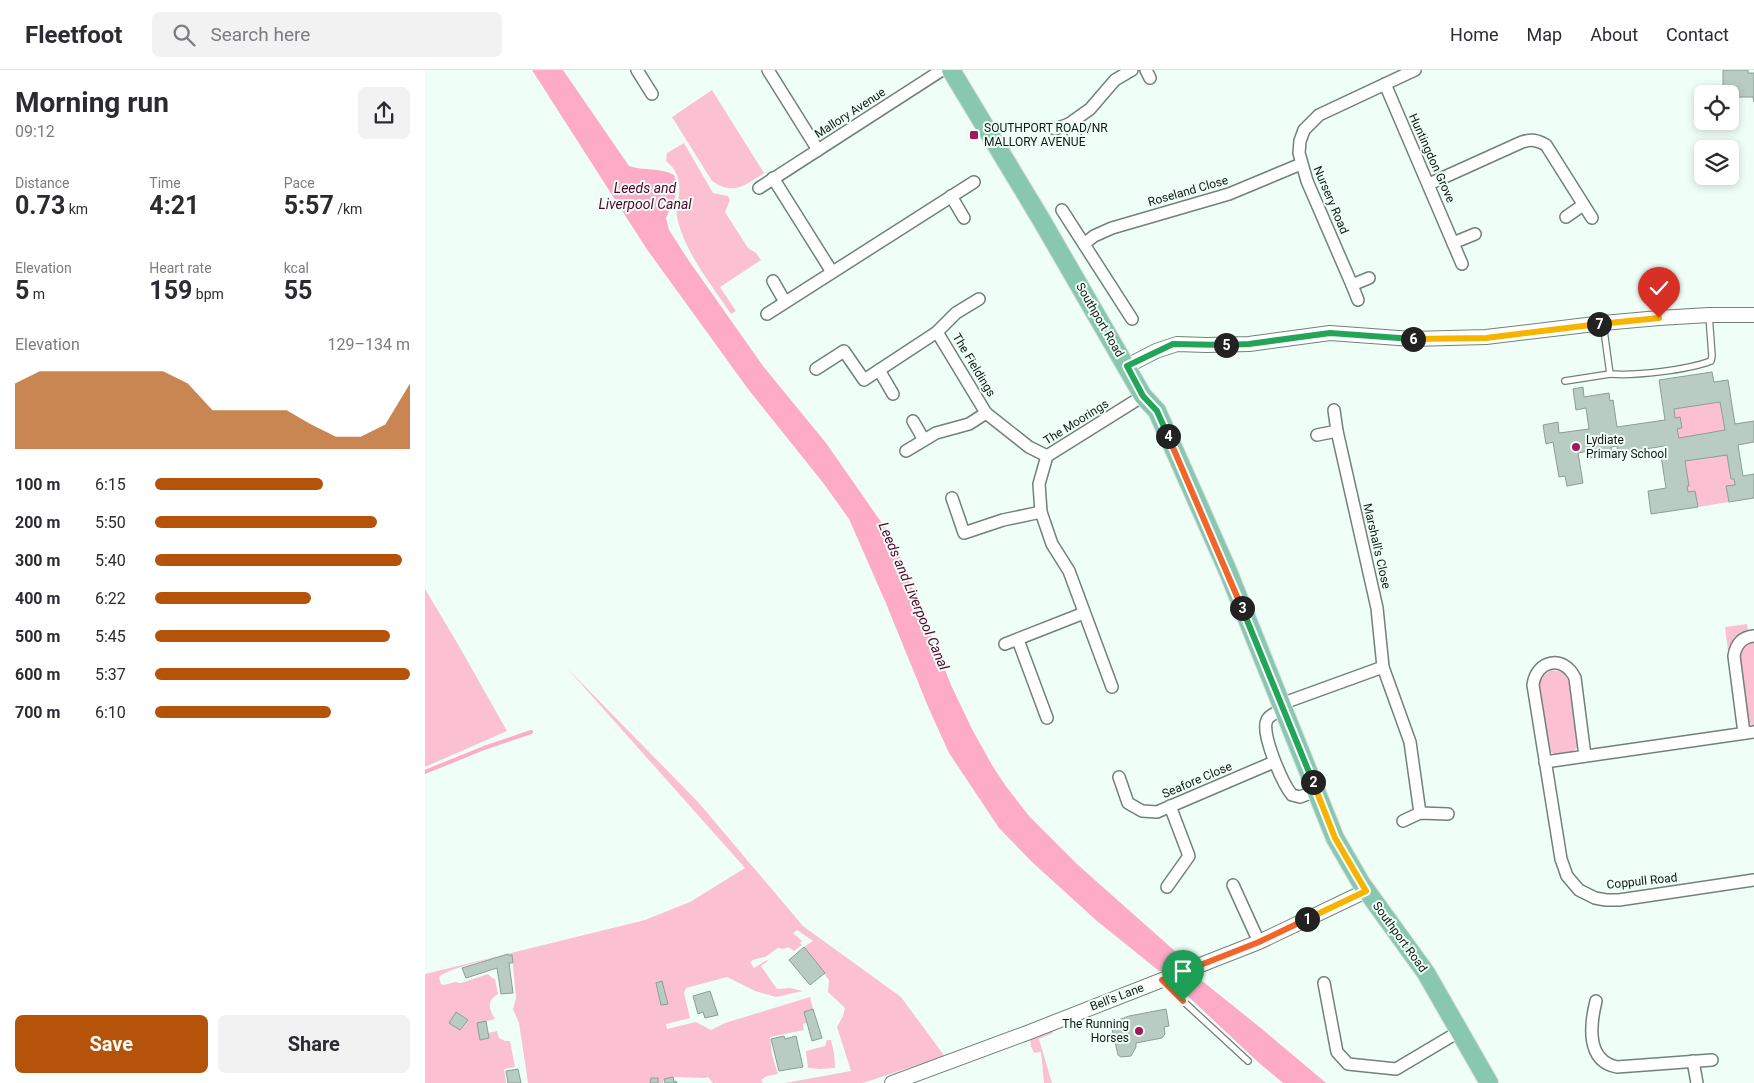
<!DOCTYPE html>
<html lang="en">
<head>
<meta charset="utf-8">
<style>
  :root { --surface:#fff; --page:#f2f2f3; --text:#2b2b33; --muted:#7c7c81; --line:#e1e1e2; --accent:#b45309 }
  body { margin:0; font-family:Roboto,sans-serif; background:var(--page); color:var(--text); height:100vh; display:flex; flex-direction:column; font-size:19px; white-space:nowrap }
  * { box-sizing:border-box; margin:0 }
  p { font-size:16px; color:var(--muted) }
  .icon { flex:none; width:28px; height:28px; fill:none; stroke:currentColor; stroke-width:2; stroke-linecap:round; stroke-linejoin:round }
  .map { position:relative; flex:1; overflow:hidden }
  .sheet { display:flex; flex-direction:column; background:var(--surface); width:425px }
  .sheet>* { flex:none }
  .fabs { position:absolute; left:1269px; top:15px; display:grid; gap:10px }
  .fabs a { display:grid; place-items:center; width:45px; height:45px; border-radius:8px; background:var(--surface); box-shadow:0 2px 8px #0003; font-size:25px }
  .pin { position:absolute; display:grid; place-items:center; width:42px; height:42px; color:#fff; margin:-51px -21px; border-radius:50% 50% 50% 0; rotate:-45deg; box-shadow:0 0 5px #0007 }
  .pin .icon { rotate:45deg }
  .km { position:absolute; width:25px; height:25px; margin:-12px; border-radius:50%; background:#222; color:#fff; font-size:14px; line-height:25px; text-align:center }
  .round { display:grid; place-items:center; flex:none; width:52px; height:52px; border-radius:8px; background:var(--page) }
  .summary { display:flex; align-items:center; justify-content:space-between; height:85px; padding:0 15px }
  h1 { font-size:28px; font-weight:700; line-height:38px }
  .figures { display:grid; grid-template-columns:repeat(3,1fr); gap:8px; height:85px; padding:5px 15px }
  .figures div { display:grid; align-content:center }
  .figures b { font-size:25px; font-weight:700 }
  .figures small { font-size:14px; font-weight:400 }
  .figures p { font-size:14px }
  .chart { height:140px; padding:10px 15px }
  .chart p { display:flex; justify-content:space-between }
  .chart svg { width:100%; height:90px; margin-top:5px; fill:var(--accent); opacity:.7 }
  .button { display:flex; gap:10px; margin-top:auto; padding:10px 15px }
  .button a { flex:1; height:58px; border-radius:8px; background:var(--accent); color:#fff; font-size:20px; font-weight:700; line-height:58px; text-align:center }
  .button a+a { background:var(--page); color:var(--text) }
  ul { padding:0 15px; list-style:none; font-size:16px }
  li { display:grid; grid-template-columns:80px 60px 1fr; align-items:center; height:38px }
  li i { height:12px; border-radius:6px; background:var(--accent) }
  header { display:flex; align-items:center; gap:30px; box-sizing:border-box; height:70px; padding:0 25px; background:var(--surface); border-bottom:1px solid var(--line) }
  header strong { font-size:24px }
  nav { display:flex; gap:28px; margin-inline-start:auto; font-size:18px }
  .search { width:350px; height:45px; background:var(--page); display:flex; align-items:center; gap:12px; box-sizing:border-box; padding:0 18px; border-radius:8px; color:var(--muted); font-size:19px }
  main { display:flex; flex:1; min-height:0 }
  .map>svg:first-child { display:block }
  .green { fill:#fcc0d3; fill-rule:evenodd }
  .water { fill:#feabc7 }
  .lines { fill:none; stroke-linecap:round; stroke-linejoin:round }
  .stream { stroke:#feabc7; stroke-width:4 }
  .building { fill:#b8ccc3; stroke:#8b9e95; fill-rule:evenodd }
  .service-casing { stroke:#70827a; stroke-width:8 }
  .minor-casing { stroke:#70827a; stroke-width:14 }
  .tertiary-casing { stroke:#70827a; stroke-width:16 }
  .primary-casing { stroke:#d9dad9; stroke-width:20 }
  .service { stroke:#fff; stroke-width:5.5 }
  .minor { stroke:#fff; stroke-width:11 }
  .tertiary { stroke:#fff; stroke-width:14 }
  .primary { stroke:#88c8b0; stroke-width:18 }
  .split-1-casing { stroke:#fff; stroke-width:10 }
  .split-2-casing { stroke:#fff; stroke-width:10 }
  .split-3-casing { stroke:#fff; stroke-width:10 }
  .split-4-casing { stroke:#fff; stroke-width:10 }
  .split-5-casing { stroke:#fff; stroke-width:10 }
  .split-6-casing { stroke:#fff; stroke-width:10 }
  .split-7-casing { stroke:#fff; stroke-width:10 }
  .split-8-casing { stroke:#fff; stroke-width:10 }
  .split-1 { stroke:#f0652b; stroke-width:6 }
  .split-2 { stroke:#f5b400; stroke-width:6 }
  .split-3 { stroke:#22a559; stroke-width:6 }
  .split-4 { stroke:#f0652b; stroke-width:6 }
  .split-5 { stroke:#22a559; stroke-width:6 }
  .split-6 { stroke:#22a559; stroke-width:6 }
  .split-7 { stroke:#f5b400; stroke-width:6 }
  .split-8 { stroke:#f5b400; stroke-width:6 }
  .poi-dot { fill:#a4175c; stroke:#effff7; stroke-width:2 }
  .labels { text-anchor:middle; stroke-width:4; stroke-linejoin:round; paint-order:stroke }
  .street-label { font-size:12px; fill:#111814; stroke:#effff7 }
  .poi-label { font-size:12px; fill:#111814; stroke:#effff7; text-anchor:start }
  .water-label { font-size:14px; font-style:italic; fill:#5a002e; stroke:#effff7 }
</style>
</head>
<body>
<header>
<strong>Fleetfoot</strong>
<div class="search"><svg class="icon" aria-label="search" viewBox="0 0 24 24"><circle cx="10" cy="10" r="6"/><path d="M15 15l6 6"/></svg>Search here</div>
<nav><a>Home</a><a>Map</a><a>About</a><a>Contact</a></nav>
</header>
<main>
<section class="sheet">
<div class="summary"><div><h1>Morning run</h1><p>09:12</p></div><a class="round"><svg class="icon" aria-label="share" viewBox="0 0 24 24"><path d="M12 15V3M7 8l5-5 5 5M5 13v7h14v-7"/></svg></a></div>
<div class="figures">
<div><p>Distance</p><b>0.73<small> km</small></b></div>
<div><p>Time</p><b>4:21</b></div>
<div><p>Pace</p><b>5:57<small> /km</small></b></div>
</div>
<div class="figures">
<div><p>Elevation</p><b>5<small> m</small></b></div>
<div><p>Heart rate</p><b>159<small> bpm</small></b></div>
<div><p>kcal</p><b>55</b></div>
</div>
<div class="chart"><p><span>Elevation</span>129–134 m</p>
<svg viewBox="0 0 160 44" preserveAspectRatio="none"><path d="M0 44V12L10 6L20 6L30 6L40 6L50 6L60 6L70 12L80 25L90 25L100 25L110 25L120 32L130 38L140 38L150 32L160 12V44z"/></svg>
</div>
<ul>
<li><b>100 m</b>6:15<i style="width:66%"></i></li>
<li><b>200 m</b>5:50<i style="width:87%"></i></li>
<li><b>300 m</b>5:40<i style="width:97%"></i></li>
<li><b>400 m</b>6:22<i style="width:61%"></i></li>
<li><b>500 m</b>5:45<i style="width:92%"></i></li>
<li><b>600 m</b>5:37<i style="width:100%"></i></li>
<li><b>700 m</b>6:10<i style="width:69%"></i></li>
</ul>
<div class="button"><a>Save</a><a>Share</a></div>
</section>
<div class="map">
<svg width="1329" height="1013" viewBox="0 0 1329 1013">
  <rect width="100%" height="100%" fill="#effff7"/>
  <g class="green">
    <path d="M 287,20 L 339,103 C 321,115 308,126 287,111 L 247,47 Z"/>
    <path d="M 259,73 L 288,123 L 303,126 L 305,130 L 300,142 L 323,178 L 331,183 L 336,190 L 295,217 L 311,241 L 306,244 C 287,216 259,181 252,147 C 251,143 253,137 253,132 C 256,116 255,102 241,91 L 242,83 Z"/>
    <polygon points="1295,332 1300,360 1254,368 1252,359 1257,358 1255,348 1250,348 1249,339"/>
    <polygon points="1302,385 1306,409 1309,409 1310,415 1301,416 1304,432 1273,437 1270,422 1263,422 1262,416 1264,415 1260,391"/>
    <polygon points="0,519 34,576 82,661 0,697"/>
    <path d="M 1322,554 L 1323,560 C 1311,563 1307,571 1303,581 L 1300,557 Z"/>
    <polygon points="1329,571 1329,656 1328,656 1322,651 1314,581 1320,574"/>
    <path d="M 141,597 L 274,733 L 378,856 L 476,927 L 521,988 L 495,994 L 438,1013 L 360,1013 L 426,1001 L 412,957 L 418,946 L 420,938 L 403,922 L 404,910 L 379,877 L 388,871 L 372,860 L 368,863 L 377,871 L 375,873 L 377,875 L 369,881 L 363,877 L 359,879 L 353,878 L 340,887 L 330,889 L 325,892 L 329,898 L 342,890 L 343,891 L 336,896 L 352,919 L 365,918 L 378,921 L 351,927 L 330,921 L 302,907 L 261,918 L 259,923 L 265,948 L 241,954 L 242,959 L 271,952 L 286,960 L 300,953 L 385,927 L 388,939 L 379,942 L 382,953 L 378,954 L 379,960 L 345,967 L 347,985 L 353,1004 L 342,1006 L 336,1010 L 338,1013 L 288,1013 L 283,1007 L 280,1008 L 252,1007 L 239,1009 L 238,1013 L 103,1013 L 94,953 L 88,939 L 91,928 L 87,885 L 82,884 C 69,888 21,899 14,907 L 16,914 L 19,915 L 30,912 L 36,913 L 63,904 L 67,908 L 70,909 L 73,924 C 61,931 64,939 70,949 L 52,953 L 55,970 L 64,968 L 63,963 L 72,961 L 74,968 L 80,971 L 85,971 L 90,997 L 79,999 L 81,1013 L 0,1013 L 0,904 L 220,850 L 265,832 L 320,798 ZM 31,943 L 43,950 L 35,960 L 24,953 Z"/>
    <polygon points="1127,600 1138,602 1144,612 1153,674 1153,677 1147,682 1129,684 1124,680 1114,616 1116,607"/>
    <polygon points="626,959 628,963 614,969 627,1013 619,1013 616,982 609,983 606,976 605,969"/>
    <polygon points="402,970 406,970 409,983 410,998 396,999 383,998 381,981 400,976"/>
  </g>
  <path class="water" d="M 107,0 L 138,0 L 204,96 C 219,101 235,97 249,105 L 252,115 L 250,127 L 241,148 L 244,160 L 264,191 L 338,296 L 401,373 L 461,459 L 475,487 L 526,615 L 548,661 L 567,695 L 580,715 L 604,746 L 653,795 L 751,882 L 750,893 L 768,910 L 776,910 L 837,959 L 901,1013 L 858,1013 L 834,993 L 752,916 L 751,908 L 747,902 L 734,901 L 672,851 L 607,792 L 574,758 L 524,683 L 504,639 L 460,531 L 424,449 L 399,414 L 323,319 L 221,178 Z"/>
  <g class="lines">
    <polyline class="stream" points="0,702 59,678 106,662"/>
  </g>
  <g class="building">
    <polygon points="1298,0 1323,0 1323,3 1329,3 1329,32 1328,27 1313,27 1313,19 1298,19"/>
    <path d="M 1287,302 L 1289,312 L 1303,310 L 1310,354 L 1329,351 L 1329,372 L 1313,375 L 1318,406 L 1329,404 L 1329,428 L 1304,432 L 1301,416 L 1310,415 L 1309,409 L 1306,409 L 1302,385 L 1260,391 L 1264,416 L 1262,416 L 1263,422 L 1270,421 L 1273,437 L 1226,444 L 1223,421 L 1241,418 L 1236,386 L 1241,385 L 1240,376 L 1193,383 L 1192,376 L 1186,377 L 1187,383 L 1165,388 L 1164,381 L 1153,383 L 1158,413 L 1142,416 L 1140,406 L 1134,407 L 1128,372 L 1121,374 L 1118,355 L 1133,352 L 1134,363 L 1164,359 L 1161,338 L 1151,340 L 1148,319 L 1158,317 L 1159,327 L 1184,323 L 1185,331 L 1188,330 L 1192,357 L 1240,350 L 1234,310 ZM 1295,332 L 1300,360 L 1254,368 L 1252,359 L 1257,358 L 1255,347 L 1250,348 L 1249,339 Z"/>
    <polygon points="379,877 400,903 385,915 364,890"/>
    <polygon points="83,884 83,885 87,885 88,893 84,893 88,923 76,924 72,898 41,908 37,898"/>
    <polygon points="237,911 243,934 236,935 231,913"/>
    <polygon points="285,921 293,945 280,948 278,942 273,944 268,926"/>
    <polygon points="388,939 397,968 387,971 379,942"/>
    <polygon points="741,939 744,956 739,957 740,964 737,968 711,973 711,977 706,986 696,987 693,985 687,959 690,958 688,952 704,946"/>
    <polygon points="31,942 43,950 35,960 24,953"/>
    <polygon points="61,951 64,968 55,970 52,953"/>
    <polygon points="359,966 360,969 371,966 378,997 354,1001 346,969"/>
    <polygon points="93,999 96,1013 83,1013 81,1001"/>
    <polygon points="248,1007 249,1012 251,1011 252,1013 240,1013 239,1009"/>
    <polygon points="226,1008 233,1008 233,1013 225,1013"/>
  </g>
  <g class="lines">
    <g class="service-casing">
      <g id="service">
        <path d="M 1178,253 L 1185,304 C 1211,306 1262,300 1286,291 L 1287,286 L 1284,245"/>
        <polyline points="1140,311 1185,304"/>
        <polyline points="739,911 758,931 823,991"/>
      </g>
    </g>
    <g class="minor-casing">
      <g id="minor">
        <polyline points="212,0 227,24"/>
        <polyline points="343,0 393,80"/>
        <polyline points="721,0 725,8"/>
        <polyline points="960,14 1028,173"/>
        <polyline points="644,54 665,39 690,10 707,0"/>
        <polyline points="630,59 644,54 652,70"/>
        <polyline points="348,108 407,202"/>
        <path d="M 1004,114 L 1097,72 C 1107,69 1112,70 1121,75 L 1167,148"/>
        <polyline points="334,118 517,0"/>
        <polyline points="526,126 539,148"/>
        <polyline points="637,140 707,249"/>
        <polyline points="1141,147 1158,135"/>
        <polyline points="659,174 669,166 687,158 804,124 876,94"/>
        <polyline points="1037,194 1028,173 1050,164"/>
        <polyline points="348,211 360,232"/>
        <polyline points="927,215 882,111 874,83 875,71 879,60 894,45 990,0"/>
        <polyline points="933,230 927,215 944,208"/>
        <polyline points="342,244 549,112"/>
        <polyline points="512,262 561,343 604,377 622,386"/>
        <polyline points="391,299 419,281 439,310 512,262 531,243 554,229"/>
        <polyline points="454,300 468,324"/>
        <polyline points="488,351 499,370"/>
        <polyline points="912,361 952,538 958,597 985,672 995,743"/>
        <polyline points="892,365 912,361 909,340"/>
        <polyline points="481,381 511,363 544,354 561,343"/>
        <polyline points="527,428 539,463 578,450 616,442"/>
        <polyline points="593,570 622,648"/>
        <polyline points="580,574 659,543"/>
        <polyline points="687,617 644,501 627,474 616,442 614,414 622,386 718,326"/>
        <polyline points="856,634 958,597"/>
        <path d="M 858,639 C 853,642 844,645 842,650 C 835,663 858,714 867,725 L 875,727 L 891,721"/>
        <path d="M 1319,663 L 1309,586 C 1311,574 1317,567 1329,566"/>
        <path d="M 1160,686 L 1150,608 C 1139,584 1111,590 1108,615 L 1136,789 L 1142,806 L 1154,820 L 1170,828 L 1181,830 L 1194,830 L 1329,810"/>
        <polyline points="1120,692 1329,662"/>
        <polyline points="694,707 703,733 717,741 732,742 849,692"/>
        <polyline points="978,751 995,743 1023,744"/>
        <polyline points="808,815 834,872"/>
        <polyline points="742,817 764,786 745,736"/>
        <polyline points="899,913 912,982 923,994 971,999 1035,961"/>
        <path d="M 1171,931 C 1165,955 1161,991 1192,997 L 1287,990"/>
        <polyline points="1268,991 1272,1013"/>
      </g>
    </g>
    <g class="tertiary-casing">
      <g id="tertiary">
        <polyline points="702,296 731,281 752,274 781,275 824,274 905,263 987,269 1061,267 1178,253 1234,248 1284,245 1329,245"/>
        <polyline points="467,1013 602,963 834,872 941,821"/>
      </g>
    </g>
    <g class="primary-casing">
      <polyline id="primary" points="526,0 617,151 718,326 732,341 802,499 910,768 936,813 1001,903 1064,1013"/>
    </g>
    <use href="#service" class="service"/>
    <use href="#minor" class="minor"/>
    <use href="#tertiary" class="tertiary"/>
    <use href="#primary" class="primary"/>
  </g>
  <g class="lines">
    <g class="split-1-casing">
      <polyline id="split-1" points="758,931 737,910 834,872 882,849"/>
    </g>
    <g class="split-2-casing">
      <polyline id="split-2" points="882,849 941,821 910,768 888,712"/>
    </g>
    <g class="split-3-casing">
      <polyline id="split-3" points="817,538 888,712"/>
    </g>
    <g class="split-4-casing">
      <polyline id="split-4" points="743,366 817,538"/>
    </g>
    <g class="split-5-casing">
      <polyline id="split-5" points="743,366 732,341 718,326 702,296 748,274 801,275"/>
    </g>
    <g class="split-6-casing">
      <polyline id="split-6" points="801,275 824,274 905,263 988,269"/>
    </g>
    <g class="split-7-casing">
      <polyline id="split-7" points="988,269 1061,268 1174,254"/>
    </g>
    <g class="split-8-casing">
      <polyline id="split-8" points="1174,254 1234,248"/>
    </g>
    <use href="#split-1" class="split-1"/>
    <use href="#split-2" class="split-2"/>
    <use href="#split-3" class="split-3"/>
    <use href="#split-4" class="split-4"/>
    <use href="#split-5" class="split-5"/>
    <use href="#split-6" class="split-6"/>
    <use href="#split-7" class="split-7"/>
    <use href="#split-8" class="split-8"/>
  </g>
  <g class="poi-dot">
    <rect x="544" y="60" width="10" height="10" rx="2.5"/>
    <circle cx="1151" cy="377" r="5"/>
    <circle cx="714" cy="961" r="5"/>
  </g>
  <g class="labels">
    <g class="street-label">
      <text transform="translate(425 43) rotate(-33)" y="4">Mallory Avenue</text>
      <text transform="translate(1007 88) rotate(66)" y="4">Huntingdon Grove</text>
      <text transform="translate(763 121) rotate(-16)" y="4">Roseland Close</text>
      <text transform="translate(906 130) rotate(67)" y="4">Nursery Road</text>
      <text transform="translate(675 250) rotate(60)" y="4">Southport Road</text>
      <text transform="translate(549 295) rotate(59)" y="4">The Fieldings</text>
      <text transform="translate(651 352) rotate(-32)" y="4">The Moorings</text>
      <text transform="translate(952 476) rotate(77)" y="4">Marshall's Close</text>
      <text transform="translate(772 710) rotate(-23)" y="4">Seafore Close</text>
      <text transform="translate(1217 811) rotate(-6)" y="4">Coppull Road</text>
      <text transform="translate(975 867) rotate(54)" y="4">Southport Road</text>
      <text transform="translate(692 927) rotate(-21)" y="4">Bell's Lane</text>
    </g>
    <g class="poi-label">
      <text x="559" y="62">SOUTHPORT ROAD/NR<tspan x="559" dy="14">MALLORY AVENUE</tspan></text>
      <text x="1161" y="374">Lydiate<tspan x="1161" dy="14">Primary School</tspan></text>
      <text x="704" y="958" text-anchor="end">The Running<tspan x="704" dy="14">Horses</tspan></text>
    </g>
    <g class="water-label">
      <text x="220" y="123">Leeds and<tspan x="220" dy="16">Liverpool Canal</tspan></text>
      <text transform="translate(489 526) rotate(67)" y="5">Leeds and Liverpool Canal</text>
    </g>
  </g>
</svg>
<div class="fabs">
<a><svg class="icon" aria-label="locate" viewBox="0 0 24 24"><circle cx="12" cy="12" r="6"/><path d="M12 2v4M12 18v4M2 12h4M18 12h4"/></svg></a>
<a><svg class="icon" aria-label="layers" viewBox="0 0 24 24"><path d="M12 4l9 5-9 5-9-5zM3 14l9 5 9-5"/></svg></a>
</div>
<div class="pin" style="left:758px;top:931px;background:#1e9e55"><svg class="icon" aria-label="arrive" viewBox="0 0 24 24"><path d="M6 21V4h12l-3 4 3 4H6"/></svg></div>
<div class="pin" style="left:1234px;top:248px;background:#d93025"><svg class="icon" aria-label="check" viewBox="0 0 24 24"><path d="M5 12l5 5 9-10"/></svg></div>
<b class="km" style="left:882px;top:849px">1</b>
<b class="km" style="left:888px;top:712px">2</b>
<b class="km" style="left:817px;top:538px">3</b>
<b class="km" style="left:743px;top:366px">4</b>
<b class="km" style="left:801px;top:275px">5</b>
<b class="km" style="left:988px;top:269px">6</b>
<b class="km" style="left:1174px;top:254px">7</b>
</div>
</main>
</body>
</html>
